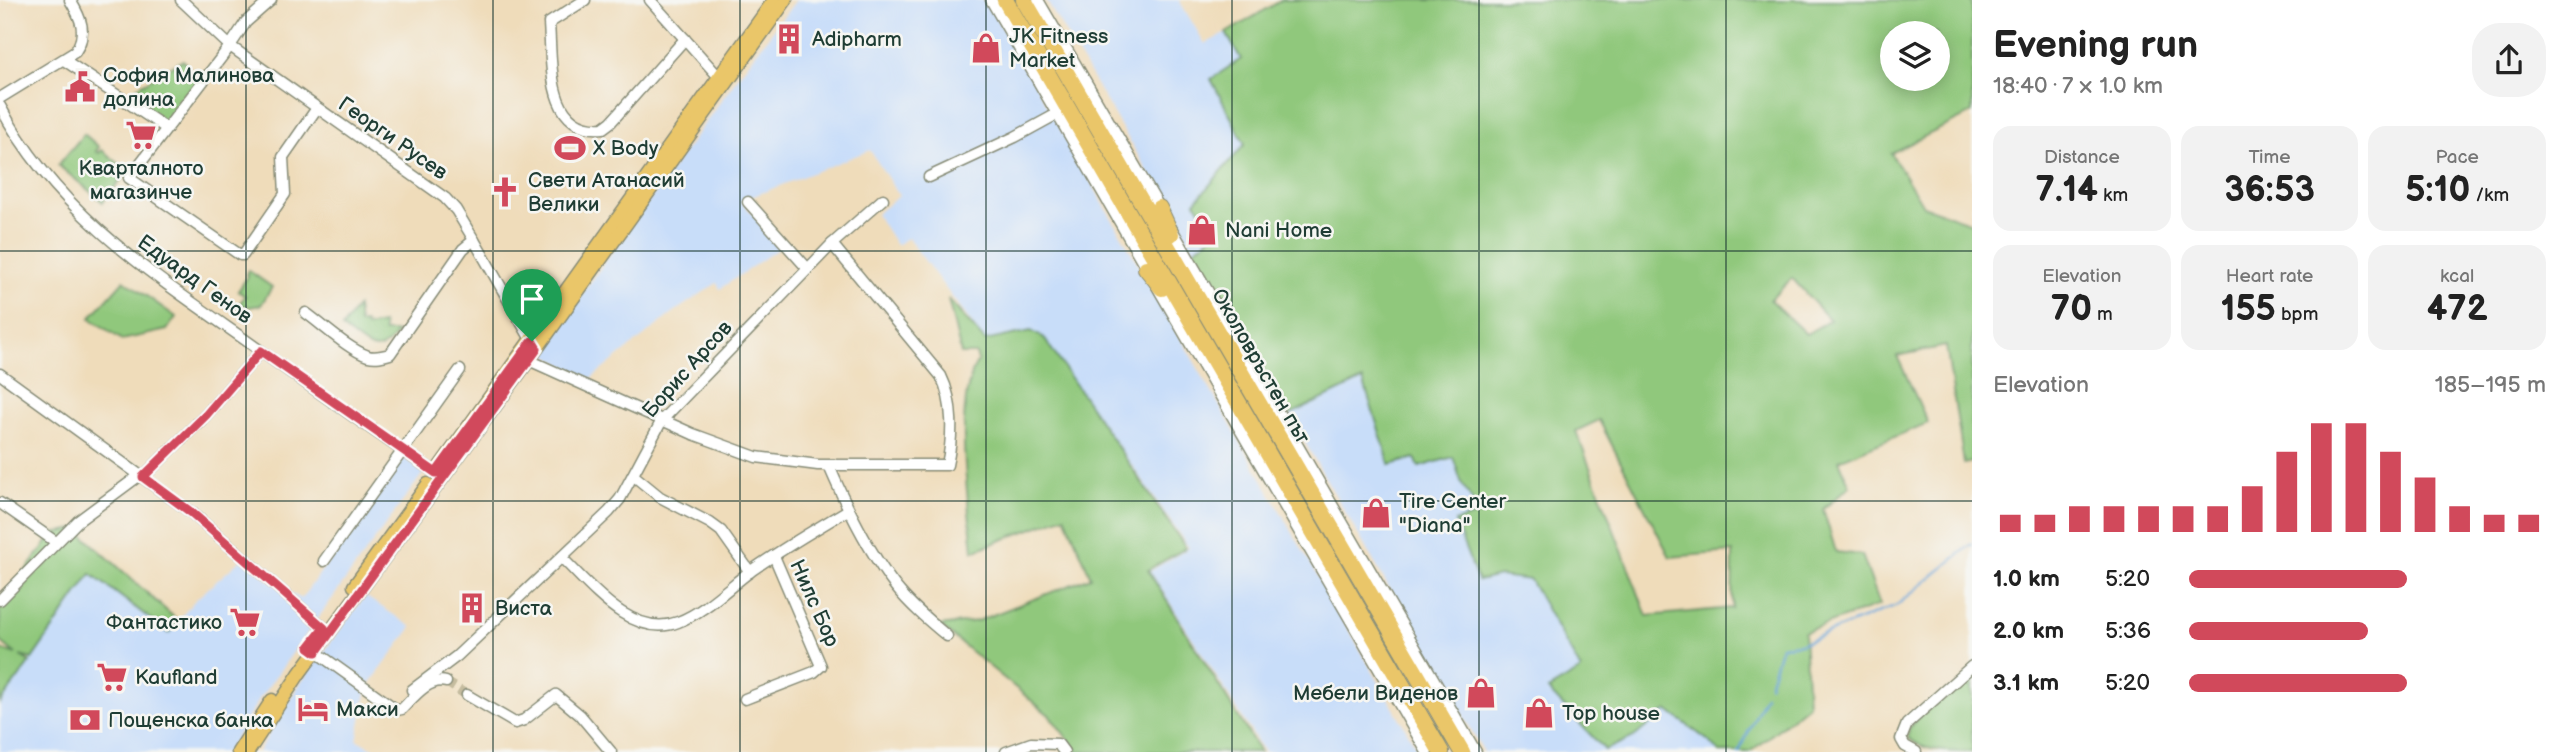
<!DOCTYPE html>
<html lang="en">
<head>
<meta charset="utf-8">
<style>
  :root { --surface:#fff; --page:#f2f2f2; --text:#222; --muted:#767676; --accent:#d1495b }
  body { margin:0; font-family:"Balsamiq Sans",sans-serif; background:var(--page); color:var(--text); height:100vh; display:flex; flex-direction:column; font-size:26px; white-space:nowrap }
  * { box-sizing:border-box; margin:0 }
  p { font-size:23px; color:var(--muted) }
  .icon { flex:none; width:38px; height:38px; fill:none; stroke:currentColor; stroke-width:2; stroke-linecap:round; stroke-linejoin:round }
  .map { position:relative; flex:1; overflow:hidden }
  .sheet { display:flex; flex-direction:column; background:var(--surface); width:595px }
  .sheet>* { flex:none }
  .buttons { position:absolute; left:1880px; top:21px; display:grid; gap:14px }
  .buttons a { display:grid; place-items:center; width:70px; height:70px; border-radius:50%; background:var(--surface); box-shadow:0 4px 18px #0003; font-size:35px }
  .pin { position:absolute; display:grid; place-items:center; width:60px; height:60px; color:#fff; margin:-72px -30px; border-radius:50% 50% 50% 0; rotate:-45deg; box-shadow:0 0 7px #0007 }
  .pin .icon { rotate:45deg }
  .round { display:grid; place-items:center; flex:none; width:74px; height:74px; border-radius:28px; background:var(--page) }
  .headline { display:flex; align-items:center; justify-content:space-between; height:119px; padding:0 21px }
  h1 { font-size:38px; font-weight:800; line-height:52px }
  .stats { display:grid; grid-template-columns:repeat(3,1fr); gap:10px; height:119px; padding:7px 21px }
  .stats div { display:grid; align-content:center; border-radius:18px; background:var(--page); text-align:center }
  .stats b { font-size:35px; font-weight:800 }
  .stats small { font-size:19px; font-weight:400 }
  .stats p { font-size:19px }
  .chart { height:196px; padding:14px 21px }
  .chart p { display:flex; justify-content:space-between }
  .chart svg { width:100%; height:126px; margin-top:7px; stroke:var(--accent); stroke-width:6 }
  ul { padding:0 21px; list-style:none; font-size:23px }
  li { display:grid; grid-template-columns:112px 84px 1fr; align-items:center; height:52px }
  li i { height:18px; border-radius:9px; background:var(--accent) }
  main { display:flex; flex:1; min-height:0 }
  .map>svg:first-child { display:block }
  .built { fill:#c8ddf9 }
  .green { fill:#90c87c; stroke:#588258; stroke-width:2; fill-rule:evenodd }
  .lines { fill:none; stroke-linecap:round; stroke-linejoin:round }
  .stream { stroke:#62a0d4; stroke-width:2.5 }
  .minor-tunnel { stroke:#c5bc9f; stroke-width:10; stroke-dasharray:10 5; stroke-linecap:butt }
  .minor-casing { stroke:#878c77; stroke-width:13 }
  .major-casing { stroke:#878c77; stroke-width:15 }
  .highway-casing { stroke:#878c77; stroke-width:18 }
  .minor { stroke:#fff; stroke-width:10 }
  .major { stroke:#eac669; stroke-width:12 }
  .highway { stroke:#eac669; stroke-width:16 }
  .route-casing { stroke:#fff; stroke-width:14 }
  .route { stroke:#d1495b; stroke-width:9 }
  .grid { fill:none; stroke:#1f3d34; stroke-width:2; stroke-opacity:0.55 }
  .labels { text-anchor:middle; stroke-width:5; stroke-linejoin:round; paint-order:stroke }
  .poi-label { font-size:21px; fill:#1f3d34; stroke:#f6f6f2; text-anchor:start }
  .street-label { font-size:21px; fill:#1f3d34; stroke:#f6f6f2 }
</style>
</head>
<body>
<main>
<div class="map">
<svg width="1972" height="752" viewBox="0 0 1972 752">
  <rect width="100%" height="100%" fill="#f6f6f2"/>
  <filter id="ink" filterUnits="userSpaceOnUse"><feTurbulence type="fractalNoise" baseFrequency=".0143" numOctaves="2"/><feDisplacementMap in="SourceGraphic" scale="14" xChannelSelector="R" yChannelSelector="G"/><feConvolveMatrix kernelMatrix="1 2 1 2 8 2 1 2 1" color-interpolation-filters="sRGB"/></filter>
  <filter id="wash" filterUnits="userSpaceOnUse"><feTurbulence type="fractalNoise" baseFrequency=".00686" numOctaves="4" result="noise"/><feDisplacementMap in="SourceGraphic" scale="28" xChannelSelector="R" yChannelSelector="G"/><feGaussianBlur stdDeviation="1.57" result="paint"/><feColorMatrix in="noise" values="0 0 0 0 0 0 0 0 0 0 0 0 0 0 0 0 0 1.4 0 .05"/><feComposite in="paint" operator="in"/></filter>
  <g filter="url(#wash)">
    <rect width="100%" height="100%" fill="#efdcba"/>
    <g class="built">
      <polygon points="796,0 986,0 1419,752 1264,752 1150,571 1189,548 1044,338 1031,331 985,341 908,238 896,245 876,214 899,196 870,150 741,201 782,246 720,289 717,283 674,312 588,381 541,351 743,70"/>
      <polygon points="1046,0 1179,0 1205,44 1226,33 1241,59 1211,79 1246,144 1196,201 1218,232 1194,250"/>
      <polygon points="1363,380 1390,465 1415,458 1419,467 1453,457 1462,484 1482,514 1455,522 1499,576 1530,580 1581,670 1548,690 1634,737 1667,710 1710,742 1719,752 1484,752 1289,415"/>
      <polygon points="404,458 424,472 260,698 227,752 0,752 0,703 91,574 169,632 195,600 243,558 266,578 301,599"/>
      <polygon points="365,596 412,627 367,688 357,740 381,752 258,752 297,688"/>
    </g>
    <g class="green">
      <polygon points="1012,0 1016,0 1453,752 1450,752"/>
      <path d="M 1282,0 L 1972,0 L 1972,113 L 1891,153 L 1923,206 L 1972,223 L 1972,462 L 1964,464 L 1946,346 L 1897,356 L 1928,423 L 1839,460 L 1850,486 L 1823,509 L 1836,552 L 1862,555 L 1880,605 L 1804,632 L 1808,705 L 1750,752 L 1719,752 L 1710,742 L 1667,710 L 1634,737 L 1605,750 L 1548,690 L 1581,670 L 1530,580 L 1499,576 L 1478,581 L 1455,522 L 1481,514 L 1462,484 L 1453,457 L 1419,467 L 1415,458 L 1390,465 L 1363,380 L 1289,415 L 1194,250 L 1217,232 L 1195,202 L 1245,144 L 1211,79 L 1241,59 L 1226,33 ZM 1937,33 L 1937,79 L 1892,79 L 1892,33 ZM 1792,278 L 1830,320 L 1806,334 L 1770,300 ZM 1599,420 L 1670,557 L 1733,552 L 1732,608 L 1647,616 L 1576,431 Z"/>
      <polygon points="183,60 198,81 165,124 140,107 148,94 137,87"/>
      <polygon points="84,134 99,147 96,151 99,153 102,150 128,171 103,202 58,165"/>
      <polygon points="248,270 272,287 261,305 249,307 245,304 240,310 237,307 245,296 238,291 248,276 246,274"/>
      <polygon points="124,280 176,317 167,330 122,340 90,318"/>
      <path d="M 948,299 L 985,341 L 1031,331 L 1044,338 L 1186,548 L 1148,570 L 1260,752 L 1078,752 L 1049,715 L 940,626 L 977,621 L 1091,577 L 1065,516 L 973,551 C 969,505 952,399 978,361 L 976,354 L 961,354 Z"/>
      <path d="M 357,307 L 359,324 L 365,323 L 366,327 L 383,324 L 384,332 L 398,332 C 376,363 367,345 342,328 Z"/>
      <polygon points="76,529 178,621 169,633 91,574 32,659 20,656 30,662 0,703 0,649 16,654 0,641 0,605 54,533"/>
      <path d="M 1972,675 L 1972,752 C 1950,752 1923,752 1908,738 L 1909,728 L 1918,717 Z"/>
    </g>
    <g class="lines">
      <g class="stream">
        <polyline points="1769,685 1781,646 1800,644 1897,605 1972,544"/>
        <polyline points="1739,752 1765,696"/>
      </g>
    </g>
  </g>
  <g filter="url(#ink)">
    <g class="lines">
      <polyline class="minor-tunnel" points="446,682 467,695"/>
      <g class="minor-casing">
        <g id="minor">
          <polyline points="181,0 230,46 445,198 456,210 474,240 533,343"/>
          <polyline points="271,0 246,22 230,46 129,178 240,255 243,255 285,194 283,157 317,108"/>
          <path d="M 585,0 L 549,23 C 552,61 546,133 603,128 L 611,122 L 685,39"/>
          <polyline points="650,0 718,76"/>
          <polyline points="991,0 1427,752"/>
          <polyline points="1038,0 1162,212"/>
          <polyline points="64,60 166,128"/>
          <path d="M 0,98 L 75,52 C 88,33 81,18 70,0"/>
          <path d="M 0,106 C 55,211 150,273 244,339 C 307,384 371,429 436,473"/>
          <polyline points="929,177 1015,137 1057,114"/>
          <polyline points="748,202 808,269"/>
          <polyline points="1170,226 1476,752"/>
          <path d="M 306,313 C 324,326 348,349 368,356 C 376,358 383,356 390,354 L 463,249 L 474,240"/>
          <path d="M 522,357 L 693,434 L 756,457 L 818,465 L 947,465 C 953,437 954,402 941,376 L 832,244"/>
          <polyline points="0,374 192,513 324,628"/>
          <path d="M 829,466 C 847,508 867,549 895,586 C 910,605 929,621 947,636"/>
          <polyline points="633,475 660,497 710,523 721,531 750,572"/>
          <polyline points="143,477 206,415 261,351"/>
          <polyline points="0,503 56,542"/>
          <polyline points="324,561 460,370"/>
          <path d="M 566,562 C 593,589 634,639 678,622 C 704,612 726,590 748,573 C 780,550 814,530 848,510"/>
          <polyline points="0,600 78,521 140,475"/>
          <path d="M 309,647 L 397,710 L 402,709 C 413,698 429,677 446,682"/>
          <polyline points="412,690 457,656 609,512 620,499 662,420 832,244 883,199"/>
          <polyline points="467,695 515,723 524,720 556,695 580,715 611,752"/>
          <polyline points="745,699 814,672 821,666 774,556"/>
          <polyline points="1006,752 1031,743 1058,744 1064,752"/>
          <polyline points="1916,752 1905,746 1901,739 1907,724 1972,666"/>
        </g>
      </g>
      <g class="major-casing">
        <g id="major">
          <polyline points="438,469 774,0"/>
          <polyline points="354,586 428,484"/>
          <polyline points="238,752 272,700"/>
          <polyline points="248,752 299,674 529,360 786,0"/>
        </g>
      </g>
      <g class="highway-casing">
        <g id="highway">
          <polyline points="1005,0 1441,752"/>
          <polyline points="1024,0 1462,752"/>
          <polyline points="1159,208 1171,234"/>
          <polyline points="1146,268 1162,288"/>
        </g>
      </g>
      <use href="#minor" class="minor"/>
      <use href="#major" class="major"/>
      <use href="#highway" class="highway"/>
    </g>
  </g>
  <g class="lines" filter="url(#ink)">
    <g class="route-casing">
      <polygon id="route" points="532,341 537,349 316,652 309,647 324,628 192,513 143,477 206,415 261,351 436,473"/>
    </g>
    <use href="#route" class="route"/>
  </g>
  <path class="grid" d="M 246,0 L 246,752M 493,0 L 493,752M 740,0 L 740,752M 986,0 L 986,752M 1232,0 L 1232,752M 1479,0 L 1479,752M 1726,0 L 1726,752M 0,251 L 1972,251M 0,501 L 1972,501"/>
  <defs>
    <g id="building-bare" transform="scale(2.415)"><path d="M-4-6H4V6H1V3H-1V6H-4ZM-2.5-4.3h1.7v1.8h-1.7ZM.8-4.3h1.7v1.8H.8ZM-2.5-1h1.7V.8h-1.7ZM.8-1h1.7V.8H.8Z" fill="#d1495b" stroke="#f6f6f2" stroke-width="2.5" paint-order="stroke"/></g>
    <g id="shop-bare" transform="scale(2.415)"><path d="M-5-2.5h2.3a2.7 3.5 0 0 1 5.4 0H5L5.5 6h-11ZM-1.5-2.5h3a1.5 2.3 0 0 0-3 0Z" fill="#d1495b" stroke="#f6f6f2" stroke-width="2.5" paint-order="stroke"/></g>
    <g id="civic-bare" transform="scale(2.415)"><path d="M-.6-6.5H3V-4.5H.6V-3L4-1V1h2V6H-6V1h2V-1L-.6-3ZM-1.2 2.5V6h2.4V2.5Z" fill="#d1495b" stroke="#f6f6f2" stroke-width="2.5" paint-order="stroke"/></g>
    <g id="supermarket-bare" transform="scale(2.415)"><path d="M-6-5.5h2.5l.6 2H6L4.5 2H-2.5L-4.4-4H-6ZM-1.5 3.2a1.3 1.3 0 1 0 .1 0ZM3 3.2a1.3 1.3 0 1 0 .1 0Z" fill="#d1495b" stroke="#f6f6f2" stroke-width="2.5" paint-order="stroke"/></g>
    <g id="stadium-bare" transform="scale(2.415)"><path d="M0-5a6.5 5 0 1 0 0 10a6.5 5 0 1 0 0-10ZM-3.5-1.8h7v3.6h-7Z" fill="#d1495b" stroke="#f6f6f2" stroke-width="2.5" paint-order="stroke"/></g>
    <g id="church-bare" transform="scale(2.415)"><path d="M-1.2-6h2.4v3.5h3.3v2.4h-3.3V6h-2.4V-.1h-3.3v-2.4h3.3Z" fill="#d1495b" stroke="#f6f6f2" stroke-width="2.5" paint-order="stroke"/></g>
    <g id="hotel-bare" transform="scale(2.415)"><path d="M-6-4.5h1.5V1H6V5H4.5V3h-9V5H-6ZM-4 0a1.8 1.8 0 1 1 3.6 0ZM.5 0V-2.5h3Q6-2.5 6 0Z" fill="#d1495b" stroke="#f6f6f2" stroke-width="2.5" paint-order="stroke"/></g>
    <g id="bank-bare" transform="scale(2.415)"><path d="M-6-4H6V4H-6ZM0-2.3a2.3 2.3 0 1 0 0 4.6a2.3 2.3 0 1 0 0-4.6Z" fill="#d1495b" stroke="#f6f6f2" stroke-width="2.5" paint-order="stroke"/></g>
  </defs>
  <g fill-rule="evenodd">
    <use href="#building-bare" x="789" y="39"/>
    <use href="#shop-bare" x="986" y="48"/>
    <use href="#civic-bare" x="80" y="87"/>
    <use href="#supermarket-bare" x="141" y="135"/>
    <use href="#stadium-bare" x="570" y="148"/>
    <use href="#church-bare" x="505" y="192"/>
    <use href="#shop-bare" x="1202" y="230"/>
    <use href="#shop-bare" x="1376" y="513"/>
    <use href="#building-bare" x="472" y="608"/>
    <use href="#supermarket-bare" x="245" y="622"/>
    <use href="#supermarket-bare" x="112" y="677"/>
    <use href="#shop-bare" x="1481" y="693"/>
    <use href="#hotel-bare" x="313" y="709"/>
    <use href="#shop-bare" x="1539" y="713"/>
    <use href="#bank-bare" x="85" y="720"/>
  </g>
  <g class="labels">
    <g class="poi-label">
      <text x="1009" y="43">JK Fitness<tspan x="1009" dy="24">Market</tspan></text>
      <text x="812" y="46">Adipharm</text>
      <text x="103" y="82">София Малинова<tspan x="103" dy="24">долина</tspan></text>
      <text x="593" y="155">X Body</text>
      <text x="141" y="175" text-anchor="middle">Кварталното<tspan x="141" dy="24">магазинче</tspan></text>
      <text x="528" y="187">Свети Атанасий<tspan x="528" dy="24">Велики</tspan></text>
      <text x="1225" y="237">Nani Home</text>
      <text x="1399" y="508">Tire Center<tspan x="1399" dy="24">"Diana"</tspan></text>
      <text x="495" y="615">Виста</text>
      <text x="222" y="629" text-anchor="end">Фантастико</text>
      <text x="135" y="684">Kaufland</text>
      <text x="1458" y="700" text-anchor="end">Мебели Виденов</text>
      <text x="336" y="716">Макси</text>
      <text x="1562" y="720">Top house</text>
      <text x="108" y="727">Пощенска банка</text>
    </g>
    <g class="street-label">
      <text transform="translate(393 138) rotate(35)" y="7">Георги Русев</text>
      <text transform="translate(195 279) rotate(36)" y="7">Едуард Генов</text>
      <text transform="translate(1261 366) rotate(60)" y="7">Околовръстен път</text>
      <text transform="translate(687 369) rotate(-48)" y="7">Борис Арсов</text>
      <text transform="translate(815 603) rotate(66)" y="7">Нилс Бор</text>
    </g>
  </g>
</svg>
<div class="buttons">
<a><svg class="icon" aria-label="layers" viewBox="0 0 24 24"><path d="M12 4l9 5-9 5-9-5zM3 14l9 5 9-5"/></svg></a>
</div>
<div class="pin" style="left:532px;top:341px;background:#1e9e55"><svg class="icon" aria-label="arrive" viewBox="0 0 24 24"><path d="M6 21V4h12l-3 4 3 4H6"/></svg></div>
</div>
<section class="sheet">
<div class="headline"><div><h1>Evening run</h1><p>18:40 · 7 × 1.0 km</p></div><a class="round"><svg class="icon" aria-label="share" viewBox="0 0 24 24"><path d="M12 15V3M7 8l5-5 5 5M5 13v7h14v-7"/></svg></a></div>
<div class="stats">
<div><p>Distance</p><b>7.14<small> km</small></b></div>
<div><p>Time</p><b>36:53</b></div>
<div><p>Pace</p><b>5:10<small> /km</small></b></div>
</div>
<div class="stats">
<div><p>Elevation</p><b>70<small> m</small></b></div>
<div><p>Heart rate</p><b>155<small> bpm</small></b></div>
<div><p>kcal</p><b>472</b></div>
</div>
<div class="chart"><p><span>Elevation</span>185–195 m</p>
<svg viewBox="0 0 160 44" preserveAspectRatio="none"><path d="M5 44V38M15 44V38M25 44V35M35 44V35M45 44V35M55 44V35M65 44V35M75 44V28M85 44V16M95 44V6M105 44V6M115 44V16M125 44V25M135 44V35M145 44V38M155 44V38"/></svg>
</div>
<ul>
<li><b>1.0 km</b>5:20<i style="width:61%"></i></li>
<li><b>2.0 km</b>5:36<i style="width:50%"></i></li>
<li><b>3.1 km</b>5:20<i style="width:61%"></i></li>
</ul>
</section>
</main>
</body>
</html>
